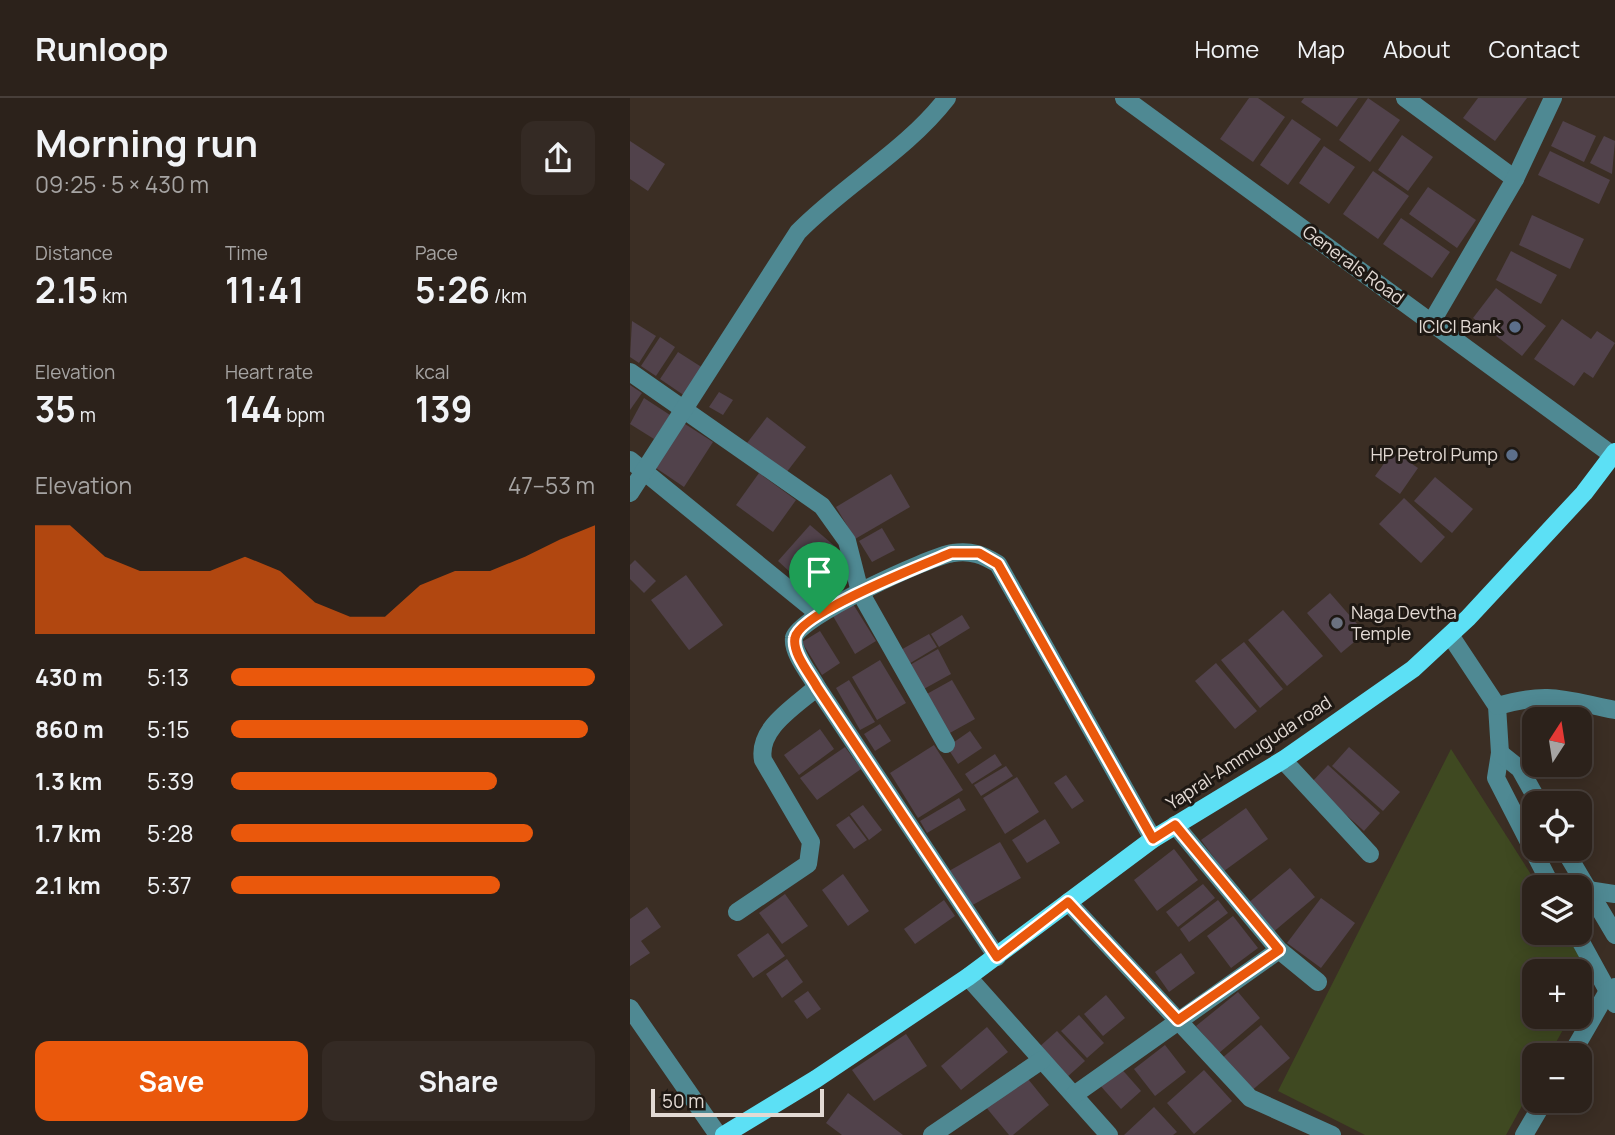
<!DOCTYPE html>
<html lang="en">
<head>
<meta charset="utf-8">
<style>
  :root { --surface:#2c221b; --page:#342a24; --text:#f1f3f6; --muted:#a6a4a3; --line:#483f3a; --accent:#ea580c }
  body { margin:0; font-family:Manrope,sans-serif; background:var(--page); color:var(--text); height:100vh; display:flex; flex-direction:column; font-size:26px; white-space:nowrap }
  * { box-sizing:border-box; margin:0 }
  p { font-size:23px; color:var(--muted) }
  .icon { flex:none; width:38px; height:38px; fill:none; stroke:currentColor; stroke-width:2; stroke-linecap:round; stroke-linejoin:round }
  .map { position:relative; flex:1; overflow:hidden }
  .panel { display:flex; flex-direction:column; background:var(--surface); width:630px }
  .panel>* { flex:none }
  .needle { width:46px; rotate:12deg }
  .fabs { position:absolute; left:892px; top:609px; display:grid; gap:14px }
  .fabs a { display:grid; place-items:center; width:70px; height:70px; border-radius:14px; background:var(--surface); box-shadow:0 4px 18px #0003,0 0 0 2px var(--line); font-size:35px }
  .scale { position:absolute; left:21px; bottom:18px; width:173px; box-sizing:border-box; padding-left:7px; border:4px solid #e3dad4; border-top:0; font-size:19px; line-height:24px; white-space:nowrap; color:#e3dad4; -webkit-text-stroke:5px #1e1813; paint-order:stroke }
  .pin { position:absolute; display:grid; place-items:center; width:60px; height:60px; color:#fff; margin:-72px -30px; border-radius:50% 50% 50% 0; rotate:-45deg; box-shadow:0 0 7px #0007 }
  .pin .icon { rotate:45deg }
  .round { display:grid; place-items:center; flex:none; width:74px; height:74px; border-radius:14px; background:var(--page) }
  .overview { display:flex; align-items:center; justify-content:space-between; height:119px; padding:0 35px }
  h1 { font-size:38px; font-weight:700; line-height:52px }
  .stats { display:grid; grid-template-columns:repeat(3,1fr); gap:10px; height:119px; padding:7px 35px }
  .stats div { display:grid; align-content:center }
  .stats b { font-size:35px; font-weight:700 }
  .stats small { font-size:19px; font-weight:400 }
  .stats p { font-size:19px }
  .chart { height:196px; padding:14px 35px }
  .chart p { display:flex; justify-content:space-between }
  .chart svg { width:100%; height:126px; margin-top:7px; fill:var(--accent); opacity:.7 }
  .button { display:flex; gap:14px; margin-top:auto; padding:14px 35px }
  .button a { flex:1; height:80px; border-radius:14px; background:var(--accent); color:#fff; font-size:28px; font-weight:700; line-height:80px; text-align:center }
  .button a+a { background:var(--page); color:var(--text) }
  ul { padding:0 35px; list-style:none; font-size:23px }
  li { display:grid; grid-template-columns:112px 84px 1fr; align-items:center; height:52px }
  li i { height:18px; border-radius:9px; background:var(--accent) }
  header { display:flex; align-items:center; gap:42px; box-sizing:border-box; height:98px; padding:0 35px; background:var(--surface); border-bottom:2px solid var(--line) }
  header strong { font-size:33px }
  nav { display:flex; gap:38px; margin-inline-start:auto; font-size:24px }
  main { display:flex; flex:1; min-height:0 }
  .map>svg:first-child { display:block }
  .green { fill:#3f4921 }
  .building { fill:#51424b }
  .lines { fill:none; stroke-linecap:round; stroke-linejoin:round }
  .minor { stroke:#4f8993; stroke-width:18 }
  .major { stroke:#5ce0f5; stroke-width:18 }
  .route-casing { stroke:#fff; stroke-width:14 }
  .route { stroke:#ea580c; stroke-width:9 }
  .service-dot { fill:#5c6f8a; stroke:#1e1813; stroke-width:2.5 }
  .worship-dot { fill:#6b7280; stroke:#1e1813; stroke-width:2.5 }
  .labels { text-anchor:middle; stroke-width:6; stroke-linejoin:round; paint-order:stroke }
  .street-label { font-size:18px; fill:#e3dad4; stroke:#1e1813 }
  .poi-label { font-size:18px; fill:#e3dad4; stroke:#1e1813; text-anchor:end }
</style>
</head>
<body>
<header>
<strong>Runloop</strong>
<nav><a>Home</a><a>Map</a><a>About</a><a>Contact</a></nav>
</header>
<main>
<section class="panel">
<div class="overview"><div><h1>Morning run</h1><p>09:25 · 5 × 430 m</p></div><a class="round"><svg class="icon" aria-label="share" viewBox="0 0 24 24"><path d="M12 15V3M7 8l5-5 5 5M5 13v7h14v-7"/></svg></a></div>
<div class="stats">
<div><p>Distance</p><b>2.15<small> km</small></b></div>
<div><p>Time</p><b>11:41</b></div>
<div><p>Pace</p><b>5:26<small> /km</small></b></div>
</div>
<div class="stats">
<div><p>Elevation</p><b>35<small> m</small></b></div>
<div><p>Heart rate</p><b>144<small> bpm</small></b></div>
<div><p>kcal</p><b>139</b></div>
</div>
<div class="chart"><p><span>Elevation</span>47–53 m</p>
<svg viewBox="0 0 160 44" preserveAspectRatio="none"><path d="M0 44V6L10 6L20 17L30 22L40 22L50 22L60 17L70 22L80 33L90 38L100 38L110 27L120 22L130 22L140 17L150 11L160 6V44z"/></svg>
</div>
<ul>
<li><b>430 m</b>5:13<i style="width:100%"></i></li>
<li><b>860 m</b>5:15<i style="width:98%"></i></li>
<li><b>1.3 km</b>5:39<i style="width:73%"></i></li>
<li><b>1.7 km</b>5:28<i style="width:83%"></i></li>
<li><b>2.1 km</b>5:37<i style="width:74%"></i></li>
</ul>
<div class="button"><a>Save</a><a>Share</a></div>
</section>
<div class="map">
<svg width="985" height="1037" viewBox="0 0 985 1037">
  <rect width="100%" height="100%" fill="#3b2e24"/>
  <polygon class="green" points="821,651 909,789 905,789 905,835 938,835 964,876 950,900 950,873 905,873 905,919 940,919 919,957 905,957 905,984 876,1037 735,1037 648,993"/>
  <g class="building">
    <polygon points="619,0 628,0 655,19 623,64 590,41"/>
    <polygon points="674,0 728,0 707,29 671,4"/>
    <polygon points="738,0 770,22 740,64 709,42"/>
    <polygon points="848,0 897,0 865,43 833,20"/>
    <polygon points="662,21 691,41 658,87 630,67"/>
    <polygon points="933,23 966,38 954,64 921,48"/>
    <polygon points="772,37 803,59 778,93 748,72"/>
    <polygon points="974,38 985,43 982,76 960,65"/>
    <polygon points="0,43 35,66 18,93 0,81"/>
    <polygon points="694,48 725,69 699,106 669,85"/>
    <polygon points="920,53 980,82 969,106 908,77"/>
    <polygon points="743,73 779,98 748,141 713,116"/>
    <polygon points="798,89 846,122 827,150 779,116"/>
    <polygon points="902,117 954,141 940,171 889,147"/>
    <polygon points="771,120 820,154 802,180 753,146"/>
    <polygon points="881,153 927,177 911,206 866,182"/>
    <polygon points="866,190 916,228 892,258 843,220"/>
    <polygon points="932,221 961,241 967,233 985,245 963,280 954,274 944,288 904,261"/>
    <polygon points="2,223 26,238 9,265 0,259"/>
    <polygon points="30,239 45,249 26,278 11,268"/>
    <polygon points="48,254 73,270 55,298 30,281"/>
    <polygon points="0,287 12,295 0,312"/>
    <polygon points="89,294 103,302 93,317 79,309"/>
    <polygon points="14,300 40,317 24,341 0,326"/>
    <polygon points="137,319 176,349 156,375 117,345"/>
    <polygon points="52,324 83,344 54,389 23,368"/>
    <polygon points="763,353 788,370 770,396 745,378"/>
    <polygon points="129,375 166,402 143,434 106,407"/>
    <polygon points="261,376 280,409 225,441 206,409"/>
    <polygon points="805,379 843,411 822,435 784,403"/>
    <polygon points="774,400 815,439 791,465 749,426"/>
    <polygon points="180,427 207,450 174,487 148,463"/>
    <polygon points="252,430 265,452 242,464 229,443"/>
    <polygon points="5,462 26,483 14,495 0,481 0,467"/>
    <polygon points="56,477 93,527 59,552 21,502"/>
    <polygon points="700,495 735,535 711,555 677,515"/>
    <polygon points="223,506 246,543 225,556 203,518"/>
    <polygon points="653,512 693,558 657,588 618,542"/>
    <polygon points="332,517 340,530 309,549 301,536"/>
    <polygon points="190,533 210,565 192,577 172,544"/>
    <polygon points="299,536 307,549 277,567 269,553"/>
    <polygon points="614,544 653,591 630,610 591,562"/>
    <polygon points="308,551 321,576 292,592 278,568"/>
    <polygon points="250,562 276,605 247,622 222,579"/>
    <polygon points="586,565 627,613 605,631 565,583"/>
    <polygon points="219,582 245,624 230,632 206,590"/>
    <polygon points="322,582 345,621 318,636 295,597"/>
    <polygon points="250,626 261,643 245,653 234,636"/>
    <polygon points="190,631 204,651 169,677 154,657"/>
    <polygon points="340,633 352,650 328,666 317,649"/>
    <polygon points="304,647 333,692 288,720 260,675"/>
    <polygon points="215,649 231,671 187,702 170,680"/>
    <polygon points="719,649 770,694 753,713 702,668"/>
    <polygon points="365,656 372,667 342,686 335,676"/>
    <polygon points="698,667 750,715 734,733 681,685"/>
    <polygon points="376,668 383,678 351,698 344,687"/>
    <polygon points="436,677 454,703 442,711 424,685"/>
    <polygon points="387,679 409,714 375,736 353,700"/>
    <polygon points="329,700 336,712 297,735 290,723"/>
    <polygon points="233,707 252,732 239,742 220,716"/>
    <polygon points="616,710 638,741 594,773 571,742"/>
    <polygon points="219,718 237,742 224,751 206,727"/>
    <polygon points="415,721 430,745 397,765 382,742"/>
    <polygon points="370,744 391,780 339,809 319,773"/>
    <polygon points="544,751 568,782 527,813 504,782"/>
    <polygon points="660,770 685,799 642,835 617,806"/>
    <polygon points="213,776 239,813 218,828 192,792"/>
    <polygon points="573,786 585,800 548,829 536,814"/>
    <polygon points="155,796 178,828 152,846 129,815"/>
    <polygon points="691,800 725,825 691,870 657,845"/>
    <polygon points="314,802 325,818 285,846 274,831"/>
    <polygon points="588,802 598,815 559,844 550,831"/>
    <polygon points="17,809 31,829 11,843 20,855 0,868 0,821"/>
    <polygon points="603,818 628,850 601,870 577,838"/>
    <polygon points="138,835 155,858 123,880 107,857"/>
    <polygon points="551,855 565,875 539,894 525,874"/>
    <polygon points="157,861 173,884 152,900 136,876"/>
    <polygon points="178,893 191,911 177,921 164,903"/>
    <polygon points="608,894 630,920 589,955 566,928"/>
    <polygon points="476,897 495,920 473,938 454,916"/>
    <polygon points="449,917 474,945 457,960 431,933"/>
    <polygon points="631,927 660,960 620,994 591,961"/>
    <polygon points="357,929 378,954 331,992 311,968"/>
    <polygon points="427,933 455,963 436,980 408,950"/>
    <polygon points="276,936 297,968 244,1003 222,972"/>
    <polygon points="535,947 556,974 525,998 504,971"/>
    <polygon points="489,968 511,993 491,1011 468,985"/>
    <polygon points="574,972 602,1003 564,1036 537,1005"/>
    <polygon points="394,976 419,1007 383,1037 379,1037 355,1008"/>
    <polygon points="218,995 273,1037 212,1037 196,1025"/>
    <polygon points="524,1009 547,1034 543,1037 494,1037"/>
  </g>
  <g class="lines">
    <g class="minor">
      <polyline points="494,0 985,359"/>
      <polyline points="775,0 885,81"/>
      <polyline points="801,225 885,81 923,0"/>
      <polyline points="0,274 192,408 217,443 230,494 316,646"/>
      <polyline points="0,362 189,516"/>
      <path d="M 0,395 L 168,134 C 215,86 276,53 317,0"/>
      <polyline points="820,537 867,608 870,655 866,680 922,789"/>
      <path d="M 867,608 C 919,593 934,602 985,612"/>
      <polyline points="870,655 890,671 909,705"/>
      <polyline points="653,662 740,756"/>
      <polyline points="545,727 649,852 688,884"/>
      <polyline points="934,751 985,837"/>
      <polyline points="950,795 958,792 985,796"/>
      <polyline points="438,804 620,1000 702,1037"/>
      <path d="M 107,814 L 178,766 L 181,744 L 133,662 C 127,630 166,608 187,589"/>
      <polyline points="946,835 985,906"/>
      <path d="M 367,859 L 187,589 C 180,576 162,555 164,540 C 166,520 300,458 323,455 C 341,452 353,457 368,466 L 523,741"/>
      <polyline points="338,879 479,1037"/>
      <polyline points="0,910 88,1037"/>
      <polyline points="941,957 978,893 985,889"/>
      <polyline points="444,997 649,852"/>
      <polyline points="302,1037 412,962"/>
      <polyline points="894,1037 914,1003"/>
    </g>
    <polyline class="major" points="94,1037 186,981 338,879 523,741 653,662 783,571 838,520 954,395 985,354"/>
  </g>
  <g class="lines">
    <g class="route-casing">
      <path id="route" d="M 321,455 L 349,455 L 368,466 L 523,741 L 545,727 L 649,852 L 548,922 L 438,804 L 367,859 L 187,589 C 180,576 162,555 165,540 C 169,515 295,466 321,455 Z"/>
    </g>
    <use href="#route" class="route"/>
  </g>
  <g class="service-dot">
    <circle cx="885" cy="229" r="7"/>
    <circle cx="882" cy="357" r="7"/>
  </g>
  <circle class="worship-dot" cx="707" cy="525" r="7"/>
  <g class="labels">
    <g class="street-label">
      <text transform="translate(723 167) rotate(36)" y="6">Generals Road</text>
      <text transform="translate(619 655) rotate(-33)" y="6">Yapral-Ammuguda road</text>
    </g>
    <g class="poi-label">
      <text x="871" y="235">ICICI Bank</text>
      <text x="868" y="363">HP Petrol Pump</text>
      <text x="721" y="521" text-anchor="start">Naga Devtha<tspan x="721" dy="21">Temple</tspan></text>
    </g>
  </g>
</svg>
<div class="fabs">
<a><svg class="needle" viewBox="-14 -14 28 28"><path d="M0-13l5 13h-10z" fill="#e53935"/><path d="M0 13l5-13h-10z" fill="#a6a4a3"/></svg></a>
<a><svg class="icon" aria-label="locate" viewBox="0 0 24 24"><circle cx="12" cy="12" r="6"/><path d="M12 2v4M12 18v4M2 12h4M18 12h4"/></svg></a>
<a><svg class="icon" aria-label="layers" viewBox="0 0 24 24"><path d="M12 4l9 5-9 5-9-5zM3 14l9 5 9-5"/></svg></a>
<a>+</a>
<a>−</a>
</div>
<div class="scale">50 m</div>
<div class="pin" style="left:189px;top:516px;background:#1e9e55"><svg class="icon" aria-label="arrive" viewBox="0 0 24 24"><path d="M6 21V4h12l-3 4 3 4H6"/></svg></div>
</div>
</main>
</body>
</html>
